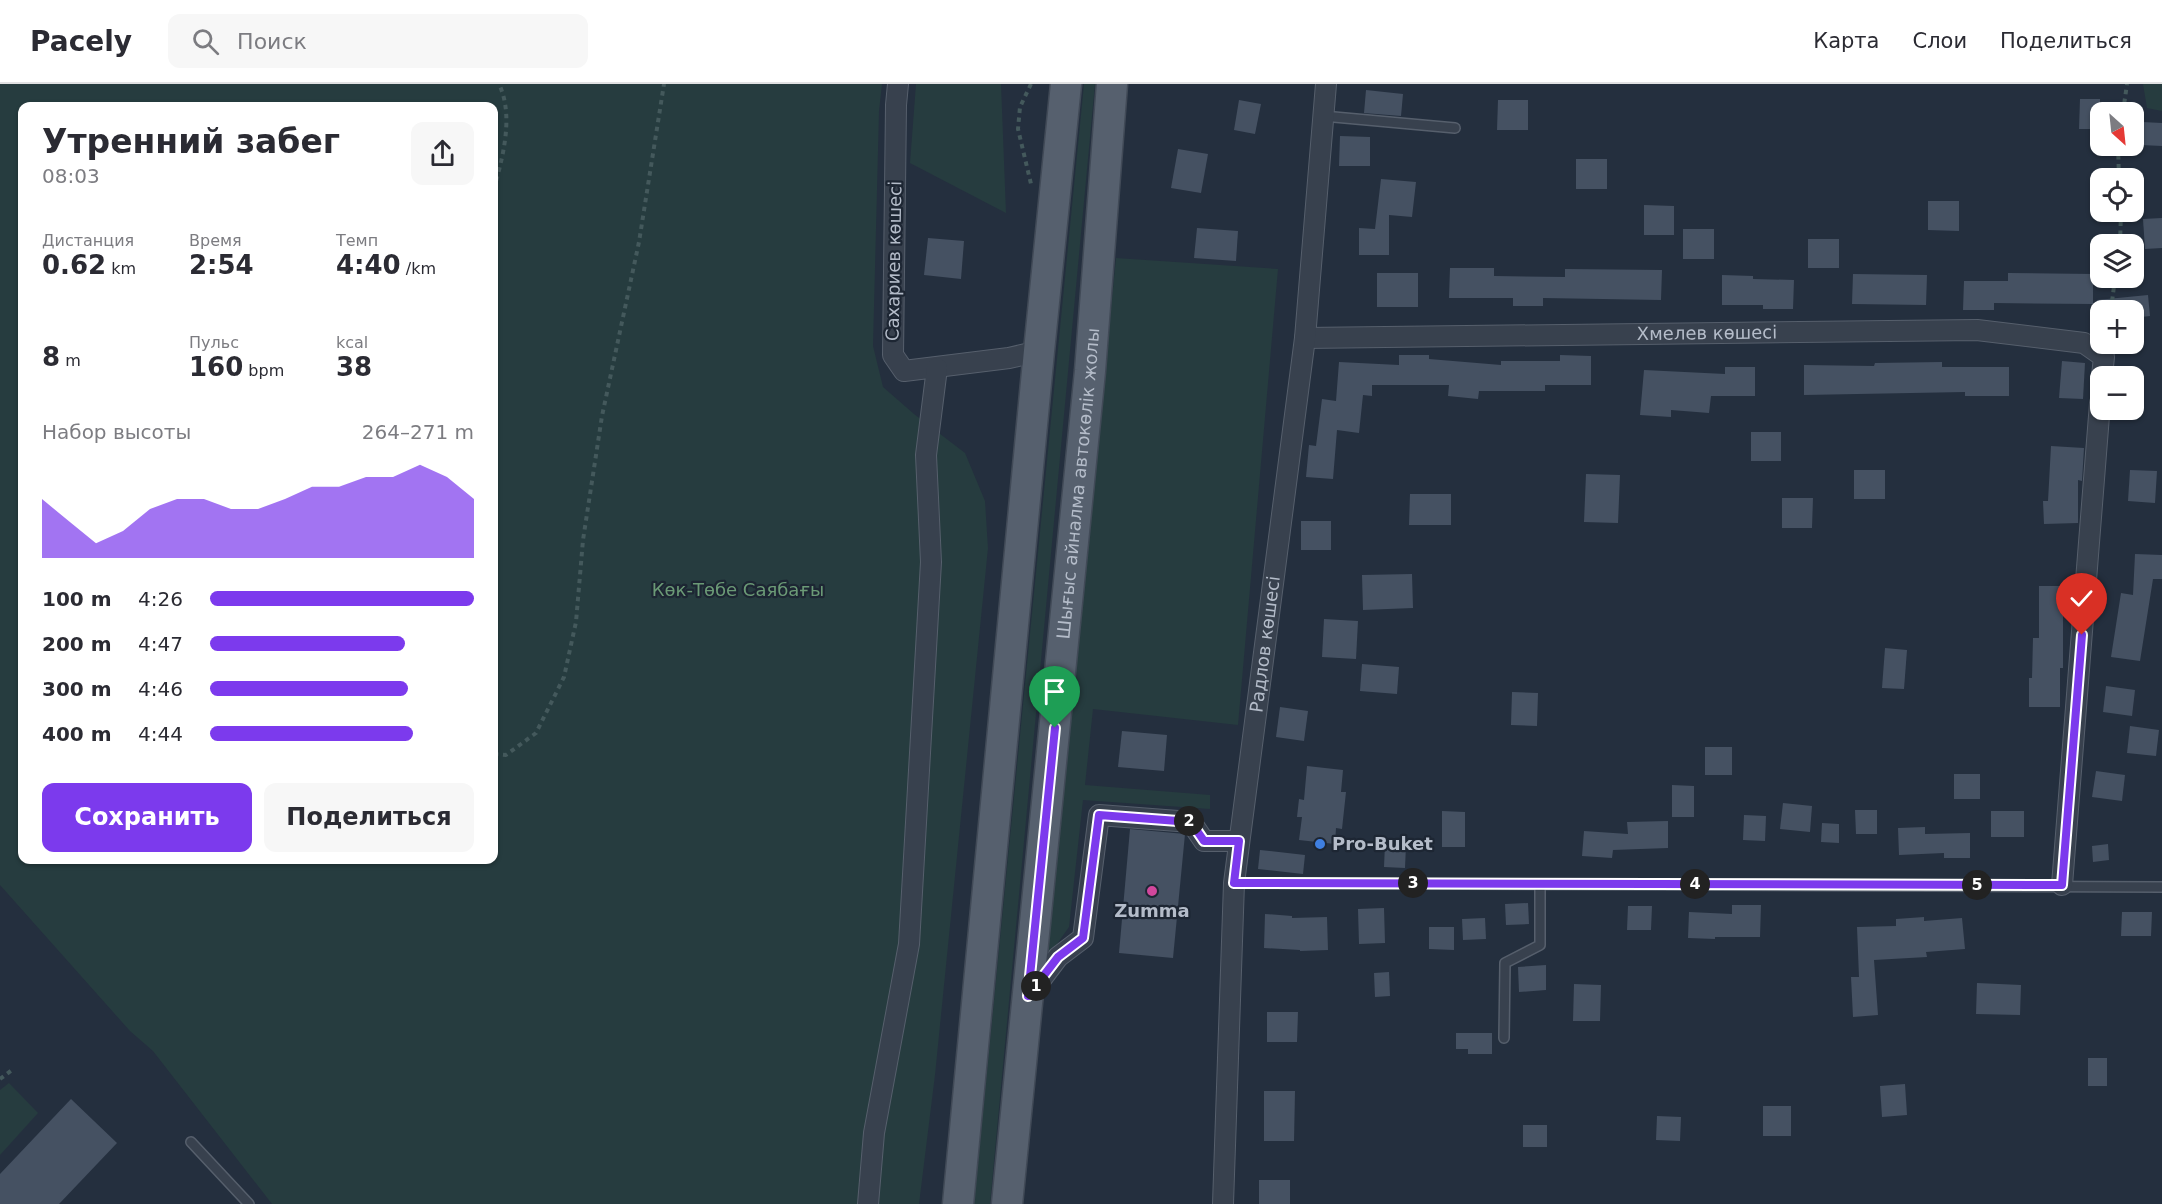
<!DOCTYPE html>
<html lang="ru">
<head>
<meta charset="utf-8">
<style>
  :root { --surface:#fff; --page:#f7f7f7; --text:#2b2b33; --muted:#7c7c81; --line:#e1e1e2; --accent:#7c3aed }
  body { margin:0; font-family:"DejaVu Sans",sans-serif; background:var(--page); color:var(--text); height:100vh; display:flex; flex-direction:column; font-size:22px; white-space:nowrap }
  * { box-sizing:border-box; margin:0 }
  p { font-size:20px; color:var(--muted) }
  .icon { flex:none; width:33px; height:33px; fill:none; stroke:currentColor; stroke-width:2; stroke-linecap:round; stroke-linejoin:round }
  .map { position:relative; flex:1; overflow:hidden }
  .side { position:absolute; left:18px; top:18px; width:480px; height:762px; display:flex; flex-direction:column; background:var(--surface); border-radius:12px; box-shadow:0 2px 4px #0004 }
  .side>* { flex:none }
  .needle { width:39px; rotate:153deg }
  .fabs { position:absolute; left:2090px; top:18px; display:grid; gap:12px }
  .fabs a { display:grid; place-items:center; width:54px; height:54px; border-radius:12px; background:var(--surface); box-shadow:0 2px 4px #0004; font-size:30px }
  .pin { position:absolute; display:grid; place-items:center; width:51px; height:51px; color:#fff; margin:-62px -26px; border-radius:50% 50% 50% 0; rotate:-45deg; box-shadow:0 0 6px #0007 }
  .pin .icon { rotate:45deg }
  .km { position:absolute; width:30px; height:30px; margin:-15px; border-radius:50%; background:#222; color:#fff; font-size:16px; line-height:30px; text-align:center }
  .round { display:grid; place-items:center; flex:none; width:63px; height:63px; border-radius:12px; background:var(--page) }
  .headline { display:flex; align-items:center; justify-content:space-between; height:102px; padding:0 24px }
  h1 { font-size:33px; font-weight:600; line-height:45px }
  .metrics { display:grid; grid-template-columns:repeat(3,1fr); gap:9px; height:102px; padding:6px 24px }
  .metrics div { display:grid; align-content:center }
  .metrics b { font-size:26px; font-weight:600 }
  .metrics small { font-size:16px; font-weight:400 }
  .metrics p { font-size:16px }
  .chart { height:168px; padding:12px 24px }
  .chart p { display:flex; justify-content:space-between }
  .chart svg { width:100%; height:108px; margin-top:6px; fill:var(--accent); opacity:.7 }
  .cta { display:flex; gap:12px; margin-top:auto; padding:12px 24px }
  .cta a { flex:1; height:69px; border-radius:12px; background:var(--accent); color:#fff; font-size:24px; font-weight:600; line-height:69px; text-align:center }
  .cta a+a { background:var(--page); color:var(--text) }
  ul { padding:0 24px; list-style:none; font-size:20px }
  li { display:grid; grid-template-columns:96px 72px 1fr; align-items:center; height:45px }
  li i { height:15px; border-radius:8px; background:var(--accent) }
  header { display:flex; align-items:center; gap:36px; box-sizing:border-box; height:84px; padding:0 30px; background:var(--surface); border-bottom:2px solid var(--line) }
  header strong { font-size:28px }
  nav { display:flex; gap:33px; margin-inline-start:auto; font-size:21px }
  .search { width:420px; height:54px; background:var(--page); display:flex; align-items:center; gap:15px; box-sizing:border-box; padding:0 21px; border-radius:12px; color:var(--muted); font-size:22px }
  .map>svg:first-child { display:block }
  .green { fill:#263c3f; fill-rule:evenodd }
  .building { fill:#455162 }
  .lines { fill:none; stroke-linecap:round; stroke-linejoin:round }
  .service-casing { stroke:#565f6c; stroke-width:12 }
  .minor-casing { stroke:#565f6c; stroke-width:22 }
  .primary-casing { stroke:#414a57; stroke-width:33 }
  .path { stroke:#44595c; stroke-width:4; stroke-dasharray:4.5 4.5; stroke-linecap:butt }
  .service { stroke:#38414e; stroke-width:9 }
  .minor { stroke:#38414e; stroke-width:20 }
  .primary { stroke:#56606e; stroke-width:30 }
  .route-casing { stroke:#fff; stroke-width:12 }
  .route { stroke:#7c3aed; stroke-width:8 }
  .shop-dot { fill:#3f7fe0; stroke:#1d2633; stroke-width:2 }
  .hotel-dot { fill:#d1479c; stroke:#1d2633; stroke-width:2 }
  .labels { text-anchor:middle; stroke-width:4.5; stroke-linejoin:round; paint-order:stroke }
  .street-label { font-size:18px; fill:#b4bcc9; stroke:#1d2633 }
  .park-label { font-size:18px; fill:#6b9a76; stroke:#1d2633 }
  .poi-label { font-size:18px; font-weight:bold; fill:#b4bcc9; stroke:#1d2633; text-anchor:start }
</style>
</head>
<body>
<header>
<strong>Pacely</strong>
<div class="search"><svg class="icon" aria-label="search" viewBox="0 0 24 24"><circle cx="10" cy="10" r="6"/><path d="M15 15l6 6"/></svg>Поиск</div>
<nav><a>Карта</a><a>Слои</a><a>Поделиться</a></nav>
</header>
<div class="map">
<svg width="2162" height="1120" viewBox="0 0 2162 1120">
  <rect width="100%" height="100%" fill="#242f3e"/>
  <g class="green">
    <path d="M 0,0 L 882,0 L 879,27 L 873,262 L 883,303 L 914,330 L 965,369 L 985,417 L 988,464 L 935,991 L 919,1120 L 272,1120 L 153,967 L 130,947 L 0,801 ZM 22,22 L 494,22 L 494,776 L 22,776 Z"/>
    <polygon points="916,0 1001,0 1006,129 910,79"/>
    <polygon points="1084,0 1095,0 990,1120 974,1120"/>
    <polygon points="2143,0 2162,0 2162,27 2147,24"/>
    <polygon points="1116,174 1278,185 1238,641 1093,625 1085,701 1210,711 1210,725 1083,716 1069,843 1047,874"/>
    <polygon points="9,999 38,1029 0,1071 0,1006"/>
  </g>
  <g class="building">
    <polygon points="1366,6 1403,10 1401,32 1364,29"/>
    <polygon points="2080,15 2100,15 2100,45 2079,45"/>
    <polygon points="1239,16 1261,20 1255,50 1234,46"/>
    <polygon points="1498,16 1528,16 1528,46 1497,46"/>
    <polygon points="2142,38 2162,39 2162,62 2141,61"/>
    <polygon points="1340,52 1370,53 1370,82 1339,82"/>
    <polygon points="1178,65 1208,70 1201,109 1171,104"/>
    <rect x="1576" y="75" width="31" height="30"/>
    <polygon points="1381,95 1416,98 1412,133 1389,131 1389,171 1359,171 1359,144 1375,145"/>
    <polygon points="1928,117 1959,117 1959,147 1928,146"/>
    <polygon points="1644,121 1674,122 1674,151 1644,151"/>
    <polygon points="2162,134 2162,164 2145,165 2143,135"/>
    <polygon points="1197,144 1238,147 1236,177 1194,174"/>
    <rect x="1683" y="145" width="31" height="30"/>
    <polygon points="928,154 964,157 961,195 924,191"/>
    <rect x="1808" y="155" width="31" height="29"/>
    <polygon points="1450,184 1494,184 1494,192 1565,193 1565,185 1662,186 1661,216 1543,214 1543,222 1513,222 1513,214 1449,214"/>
    <rect x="1377" y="189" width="41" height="34"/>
    <polygon points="2008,189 2093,190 2093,220 1994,219 1994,226 1963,226 1964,197 2008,197"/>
    <polygon points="1853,190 1927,191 1926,221 1852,220"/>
    <polygon points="1722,191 1753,192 1753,195 1794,196 1793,225 1763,225 1763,221 1722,221"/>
    <polygon points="2148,211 2150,232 2133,234 2133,226 2098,226 2097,216"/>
    <polygon points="1399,271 1429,271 1429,275 1501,281 1501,277 1560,277 1560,271 1591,272 1591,301 1545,301 1545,307 1479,307 1478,315 1448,312 1449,301 1372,301 1372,312 1363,311 1359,349 1337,346 1333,395 1306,393 1309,361 1316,362 1322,315 1336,317 1339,278 1399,281"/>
    <polygon points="2062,277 2085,279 2083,315 2059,314"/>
    <polygon points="1942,278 1942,283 2009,283 2009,312 1965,312 1965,308 1804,311 1804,281 1874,282 1875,279"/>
    <polygon points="1725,283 1755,283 1755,312 1711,312 1709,329 1671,326 1671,333 1640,331 1644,286 1725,290"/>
    <rect x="1751" y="348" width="30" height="29"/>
    <polygon points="2051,362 2084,364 2082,397 2078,396 2078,439 2044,440 2043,417 2048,417"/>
    <rect x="1854" y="386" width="31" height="29"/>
    <polygon points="2130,386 2157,387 2155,419 2128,417"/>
    <polygon points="1586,390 1620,391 1618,439 1584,438"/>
    <polygon points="1410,410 1451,410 1451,441 1409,441"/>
    <polygon points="1782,414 1813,414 1812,444 1782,444"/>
    <rect x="1301" y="437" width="30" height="29"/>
    <polygon points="2135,470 2162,471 2162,495 2153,495 2140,577 2111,573 2121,509 2133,511"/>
    <polygon points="1412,490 1413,524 1363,526 1362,491"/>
    <polygon points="2039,502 2070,502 2070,531 2063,531 2063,584 2060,584 2060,623 2029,623 2029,594 2032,594 2033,554 2039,554"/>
    <polygon points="1324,535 1358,537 1356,575 1322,573"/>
    <polygon points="1885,564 1907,566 1904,605 1882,604"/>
    <polygon points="1362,580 1399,583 1397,610 1360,607"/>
    <polygon points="2106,602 2135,606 2132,632 2103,628"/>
    <polygon points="1512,608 1538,609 1537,642 1511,641"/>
    <polygon points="1280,623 1308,627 1304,657 1276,653"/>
    <polygon points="2130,642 2159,646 2156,672 2127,669"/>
    <polygon points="1122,647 1167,651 1164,687 1118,683"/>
    <rect x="1705" y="663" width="27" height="28"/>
    <polygon points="1307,682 1343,686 1341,708 1346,708 1342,745 1336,744 1335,760 1299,756 1302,733 1297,733 1299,715 1304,716"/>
    <polygon points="2096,687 2125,691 2122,717 2092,713"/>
    <rect x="1954" y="690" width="26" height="25"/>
    <polygon points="1672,701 1694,702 1694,733 1672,733"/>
    <polygon points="1783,719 1812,722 1810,748 1780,745"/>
    <polygon points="1855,726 1877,726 1877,750 1856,750"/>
    <polygon points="1442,727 1465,728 1465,763 1442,763"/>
    <rect x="1991" y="727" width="33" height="26"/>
    <polygon points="1744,731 1766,732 1765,757 1743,756"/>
    <polygon points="1668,737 1668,764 1613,766 1612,774 1582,772 1584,747 1628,750 1627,738"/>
    <polygon points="1822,739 1839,740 1839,759 1821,758"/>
    <polygon points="1925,743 1925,750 1970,749 1970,774 1944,774 1944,769 1899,771 1898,744"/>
    <polygon points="1130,745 1185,750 1173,874 1119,869"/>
    <polygon points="1385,760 1406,761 1405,784 1384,783"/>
    <polygon points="2108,760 2109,776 2093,778 2092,762"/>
    <polygon points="1260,766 1305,771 1303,790 1258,785"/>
    <polygon points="1528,819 1529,840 1506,841 1505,820"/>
    <polygon points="1732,821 1761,821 1760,853 1715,853 1715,855 1688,854 1689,828 1732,830"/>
    <polygon points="1628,822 1652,822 1651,846 1627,846"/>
    <polygon points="1384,824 1385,859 1359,860 1358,825"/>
    <polygon points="2122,828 2152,828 2151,852 2121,852"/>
    <polygon points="1265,830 1292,832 1292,834 1327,833 1328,866 1300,867 1300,866 1264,864"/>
    <polygon points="1924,833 1924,837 1962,834 1965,865 1926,868 1927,873 1874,876 1878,931 1853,933 1851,893 1859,893 1857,843 1896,842 1896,835"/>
    <polygon points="1485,834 1486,855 1463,856 1462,835"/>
    <polygon points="1429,843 1454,843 1454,866 1429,865"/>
    <polygon points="1546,881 1546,906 1519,908 1518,883"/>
    <polygon points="1389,888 1390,912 1375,913 1374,889"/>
    <polygon points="1977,899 2021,901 2020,931 1976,930"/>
    <polygon points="1574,900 1601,901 1600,937 1573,937"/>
    <polygon points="1267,928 1298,928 1297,958 1267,958"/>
    <polygon points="1456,949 1492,949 1492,970 1468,970 1468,965 1456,965"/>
    <rect x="2088" y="974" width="19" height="28"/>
    <polygon points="1905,1000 1907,1031 1882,1033 1880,1002"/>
    <polygon points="1264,1007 1295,1007 1294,1057 1264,1057"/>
    <polygon points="71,1015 117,1059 59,1120 0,1120 0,1090"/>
    <rect x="1763" y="1022" width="28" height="30"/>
    <polygon points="1657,1032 1681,1033 1680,1057 1656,1056"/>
    <rect x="1523" y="1041" width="24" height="22"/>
    <rect x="1259" y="1096" width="31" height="24"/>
  </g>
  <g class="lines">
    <g class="service-casing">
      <g id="service">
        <polyline points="1323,32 1455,44"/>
        <polyline points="1234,799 2162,803"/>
        <polyline points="1504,954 1505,879 1540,861 1540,800"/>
        <polyline points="191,1058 249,1120"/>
      </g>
    </g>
    <g class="minor-casing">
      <g id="minor">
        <polyline points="898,0 896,21 893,271 904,287 1009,274 1039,267"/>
        <path id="s1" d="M 1305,254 L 1977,246 L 2084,259 L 2104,273 L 2102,292"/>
        <polyline points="2062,801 2100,319"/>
        <polyline points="1030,910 1058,873 1083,854 1099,731 1191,738 1204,757 1239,757"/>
        <polyline points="868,1120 874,1049 909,860 931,478 926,371 937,284"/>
        <path id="s2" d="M 1223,1120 L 1234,799 L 1305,254 L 1326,0"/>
      </g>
    </g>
    <g class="primary-casing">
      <g id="primary">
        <polyline points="958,1120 1039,267 1066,0"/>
        <path id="s3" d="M 1007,1120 L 1090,287 L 1112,0"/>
      </g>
    </g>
    <g class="path">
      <polyline points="1031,0 1020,23 1018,45 1031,100"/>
      <polyline points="2123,28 2127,0"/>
      <polyline points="2118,62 2119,94"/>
      <path d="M 494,105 C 503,72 514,32 499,0"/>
      <polyline points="2120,160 2121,128"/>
      <polyline points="2111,226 2115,194"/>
      <polyline points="494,670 506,671 536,649 564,593 576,538 583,456 602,332 639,158 664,0"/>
      <polyline points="0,995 12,986"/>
    </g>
    <use href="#service" class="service"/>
    <use href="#minor" class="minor"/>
    <use href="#primary" class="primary"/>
  </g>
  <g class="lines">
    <g class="route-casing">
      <polyline id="route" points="1055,644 1028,912 1058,873 1083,854 1099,731 1191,738 1204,757 1239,757 1234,799 2062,801 2082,551"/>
    </g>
    <use href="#route" class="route"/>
  </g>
  <circle class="shop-dot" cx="1320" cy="760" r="6"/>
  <circle class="hotel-dot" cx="1152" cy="807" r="6"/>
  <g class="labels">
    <g class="street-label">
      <text transform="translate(894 177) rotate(-89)" y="6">Сахариев көшесі</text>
      <text dy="6" stroke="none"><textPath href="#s1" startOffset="402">Хмелев көшесі</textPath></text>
      <text dy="6" stroke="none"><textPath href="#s3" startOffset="724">Шығыс айналма автокөлік жолы</textPath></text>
      <text dy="6" stroke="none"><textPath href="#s2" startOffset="562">Радлов көшесі</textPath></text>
    </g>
    <g class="park-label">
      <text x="738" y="512">Көк-Төбе Саябағы</text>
    </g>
    <g class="poi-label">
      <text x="1332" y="766">Pro-Buket</text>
      <text x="1152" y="833" text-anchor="middle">Zumma</text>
    </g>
  </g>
</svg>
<div class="fabs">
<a><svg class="needle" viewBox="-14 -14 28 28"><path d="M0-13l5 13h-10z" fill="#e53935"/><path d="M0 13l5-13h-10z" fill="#7c7c81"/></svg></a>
<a><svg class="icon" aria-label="locate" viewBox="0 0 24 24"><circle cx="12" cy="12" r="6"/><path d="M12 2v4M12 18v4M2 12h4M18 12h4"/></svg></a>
<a><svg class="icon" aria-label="layers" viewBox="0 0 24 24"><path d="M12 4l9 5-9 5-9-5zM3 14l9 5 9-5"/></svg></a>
<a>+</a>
<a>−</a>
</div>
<div class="pin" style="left:1055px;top:644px;background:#1e9e55"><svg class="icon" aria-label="arrive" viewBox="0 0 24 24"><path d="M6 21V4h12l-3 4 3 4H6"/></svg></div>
<div class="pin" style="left:2082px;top:551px;background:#d93025"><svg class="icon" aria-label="check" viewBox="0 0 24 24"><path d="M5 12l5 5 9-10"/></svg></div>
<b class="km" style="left:1036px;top:902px">1</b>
<b class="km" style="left:1189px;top:737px">2</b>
<b class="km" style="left:1413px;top:799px">3</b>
<b class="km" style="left:1695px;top:800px">4</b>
<b class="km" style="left:1977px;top:801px">5</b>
<section class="side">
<div class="headline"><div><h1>Утренний забег</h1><p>08:03</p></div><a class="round"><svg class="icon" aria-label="share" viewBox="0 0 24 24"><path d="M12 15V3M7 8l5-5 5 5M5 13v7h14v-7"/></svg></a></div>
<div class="metrics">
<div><p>Дистанция</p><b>0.62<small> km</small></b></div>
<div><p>Время</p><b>2:54</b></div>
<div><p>Темп</p><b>4:40<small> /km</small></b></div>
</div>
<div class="metrics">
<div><b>8<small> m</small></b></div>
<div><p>Пульс</p><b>160<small> bpm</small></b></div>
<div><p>kcal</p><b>38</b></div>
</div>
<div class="chart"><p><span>Набор высоты</span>264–271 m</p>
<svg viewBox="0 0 160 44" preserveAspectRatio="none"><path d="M0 44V20L10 29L20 38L30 33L40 24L50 20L60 20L70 24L80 24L90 20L100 15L110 15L120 11L130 11L140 6L150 11L160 20V44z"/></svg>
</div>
<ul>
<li><b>100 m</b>4:26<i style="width:100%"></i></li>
<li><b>200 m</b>4:47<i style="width:74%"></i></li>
<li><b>300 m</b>4:46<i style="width:75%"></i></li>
<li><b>400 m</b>4:44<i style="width:77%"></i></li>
</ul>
<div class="cta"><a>Сохранить</a><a>Поделиться</a></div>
</section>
</div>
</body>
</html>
